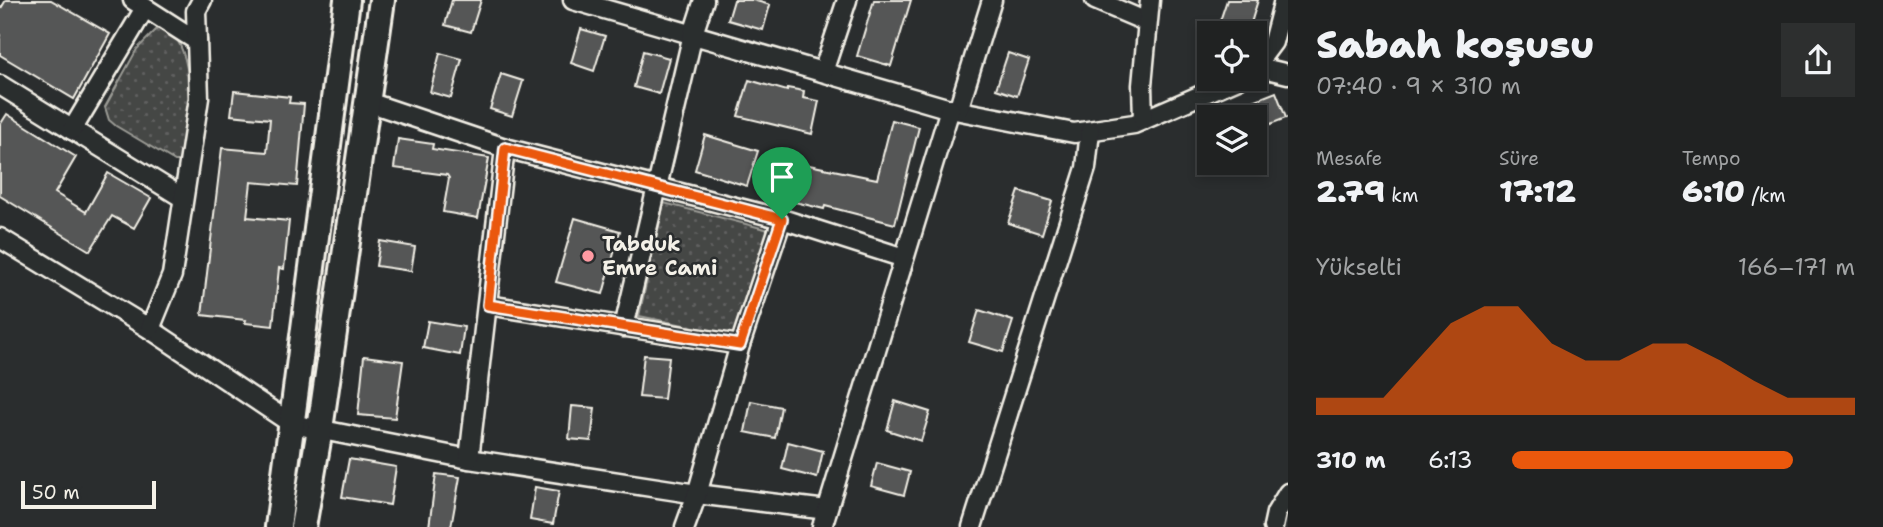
<!DOCTYPE html>
<html lang="tr">
<head>
<meta charset="utf-8">
<style>
  :root { --surface:#202222; --page:#2d2f2f; --text:#f1f3f6; --muted:#a2a4a5; --line:#3d3f40; --accent:#ea580c }
  body { margin:0; font-family:"Shantell Sans",sans-serif; background:var(--page); color:var(--text); height:100vh; display:flex; flex-direction:column; font-size:26px; white-space:nowrap }
  * { box-sizing:border-box; margin:0 }
  p { font-size:23px; color:var(--muted) }
  .icon { flex:none; width:38px; height:38px; fill:none; stroke:currentColor; stroke-width:2; stroke-linecap:round; stroke-linejoin:round }
  .map { position:relative; flex:1; overflow:hidden }
  .sheet { display:flex; flex-direction:column; background:var(--surface); width:595px }
  .sheet>* { flex:none }
  .controls { position:absolute; left:1197px; top:21px; display:grid; gap:14px }
  .controls a { display:grid; place-items:center; width:70px; height:70px; border-radius:0px; background:var(--surface); box-shadow:0 4px 10px #0003,0 0 0 2px var(--line); font-size:35px }
  .scale { position:absolute; left:21px; bottom:18px; width:135px; box-sizing:border-box; padding-left:7px; border:4px solid #f4f1e8; border-top:0; font-size:19px; line-height:24px; white-space:nowrap; color:#f4f1e8; -webkit-text-stroke:5px #2a2d2e; paint-order:stroke }
  .pin { position:absolute; display:grid; place-items:center; width:60px; height:60px; color:#fff; margin:-72px -30px; border-radius:50% 50% 50% 0; rotate:-45deg; box-shadow:0 0 7px #0007 }
  .pin .icon { rotate:45deg }
  .round { display:grid; place-items:center; flex:none; width:74px; height:74px; border-radius:0px; background:var(--page) }
  .overview { display:flex; align-items:center; justify-content:space-between; height:119px; padding:0 28px }
  h1 { font-size:38px; font-weight:800; line-height:52px }
  .stats { display:grid; grid-template-columns:repeat(3,1fr); gap:10px; height:119px; padding:7px 28px }
  .stats div { display:grid; align-content:center }
  .stats b { font-size:30px; font-weight:800 }
  .stats small { font-size:19px; font-weight:400 }
  .stats p { font-size:19px }
  .chart { height:196px; padding:14px 28px }
  .chart p { display:flex; justify-content:space-between }
  .chart svg { width:100%; height:126px; margin-top:7px; fill:var(--accent); opacity:.7 }
  ul { padding:0 28px; list-style:none; font-size:23px }
  li { display:grid; grid-template-columns:112px 84px 1fr; align-items:center; height:52px }
  li i { height:18px; border-radius:9px; background:var(--accent) }
  main { display:flex; flex:1; min-height:0 }
  .map>svg:first-child { display:block }
  .park { fill:url(#park-dots); stroke:#9c9c96; stroke-width:2 }
  .building { fill:#555756; stroke:#f4f1e8; stroke-width:2 }
  .lines { fill:none; stroke-linecap:round; stroke-linejoin:round }
  .street-casing { stroke:#f4f1e8; stroke-width:23 }
  .secondary-casing { stroke:#f4f1e8; stroke-width:30 }
  .street { stroke:#2a2d2e; stroke-width:18 }
  .secondary { stroke:#2a2d2e; stroke-width:24 }
  .route-casing { stroke:#fff; stroke-width:14 }
  .route { stroke:#ea580c; stroke-width:9 }
  .poi-dot { fill:#ff9aa2; stroke:#2a2d2e; stroke-width:2.5 }
  .labels { text-anchor:middle; stroke-width:5; stroke-linejoin:round; paint-order:stroke }
  .poi-label { font-size:21px; font-weight:bold; fill:#f4f1e8; stroke:#2a2d2e; text-anchor:start }
</style>
</head>
<body>
<main>
<div class="map">
<svg width="1288" height="527" viewBox="0 0 1288 527">
  <defs>
    <pattern id="park-dots" width="8" height="8" patternUnits="userSpaceOnUse" patternTransform="scale(1.75)"><rect width="8" height="8" fill="#444645"/><path d="M2 2h.1M6 6h.1" fill="none" stroke="#606160" stroke-width="1.8" stroke-linecap="round"/></pattern>
  </defs>
  <rect width="100%" height="100%" fill="#2a2d2e"/>
  <filter id="ink" filterUnits="userSpaceOnUse"><feTurbulence type="fractalNoise" baseFrequency=".0143" numOctaves="2"/><feDisplacementMap in="SourceGraphic" scale="14" xChannelSelector="R" yChannelSelector="G"/><feConvolveMatrix kernelMatrix="1 2 1 2 8 2 1 2 1" color-interpolation-filters="sRGB"/></filter>
  <g filter="url(#ink)">
    <g class="park">
      <path d="M 158,28 C 186,27 191,85 190,107 C 189,124 184,144 179,161 L 175,161 L 116,126 L 109,120 L 105,107 L 137,49 Z"/>
      <polygon points="664,203 769,230 733,335 639,316"/>
    </g>
    <g class="building">
      <polygon points="6,0 51,0 110,34 74,99 0,55 0,10"/>
      <polygon points="452,0 481,0 471,32 445,25"/>
      <polygon points="734,0 753,0 770,5 763,30 728,20"/>
      <polygon points="874,0 911,0 891,66 857,56"/>
      <polygon points="1227,0 1258,0 1248,33 1216,33"/>
      <polygon points="581,29 605,36 594,71 571,63"/>
      <polygon points="643,51 669,58 659,94 634,87"/>
      <polygon points="440,53 462,59 451,98 430,92"/>
      <polygon points="1008,53 1029,60 1017,96 996,89"/>
      <polygon points="501,74 523,81 512,116 490,109"/>
      <polygon points="749,80 787,91 787,88 804,91 803,98 819,101 812,134 738,116"/>
      <polygon points="234,91 290,97 289,103 304,104 297,186 251,182 247,217 289,221 284,269 279,268 273,326 245,323 246,320 202,315 222,148 267,152 270,119 231,115"/>
      <polygon points="1276,92 1286,118 1255,130 1255,117 1213,117"/>
      <polygon points="7,114 76,157 55,193 86,212 108,173 151,198 134,228 112,216 90,251 0,196 0,125"/>
      <polygon points="892,120 919,127 895,224 825,206 824,209 795,202 804,164 877,179"/>
      <polygon points="705,135 758,151 747,186 695,170"/>
      <polygon points="398,139 433,144 432,149 489,158 478,218 443,212 449,178 447,175 394,168"/>
      <polygon points="1019,191 1052,201 1042,234 1008,223"/>
      <polygon points="575,218 620,231 603,294 556,282"/>
      <polygon points="380,241 415,247 411,271 376,266"/>
      <polygon points="979,310 1013,321 1003,352 969,342"/>
      <polygon points="428,321 464,327 460,355 423,348"/>
      <polygon points="644,355 669,357 664,399 639,397"/>
      <polygon points="364,356 403,361 395,418 358,415"/>
      <polygon points="751,401 781,407 775,438 745,432"/>
      <polygon points="895,401 930,412 921,441 887,430"/>
      <polygon points="572,406 595,408 591,441 569,439"/>
      <polygon points="788,442 823,451 817,478 782,469"/>
      <polygon points="349,459 396,467 390,505 342,497"/>
      <polygon points="877,463 910,472 904,495 871,486"/>
      <polygon points="436,474 460,477 451,527 429,527"/>
      <polygon points="535,487 559,491 553,524 530,520"/>
    </g>
    <g class="lines">
      <g class="street-casing">
        <g id="street">
          <polyline points="133,0 197,41"/>
          <polyline points="573,0 950,109 1074,133 1134,124 1238,79"/>
          <polyline points="1095,0 1147,22"/>
          <polyline points="1255,66 1273,42 1284,0"/>
          <polyline points="1255,66 1288,74"/>
          <polyline points="823,72 847,0"/>
          <polyline points="0,85 183,198"/>
          <polyline points="368,102 505,148 782,219 904,258"/>
          <polyline points="958,110 992,0"/>
          <polyline points="1143,120 1142,85 1150,0"/>
          <polyline points="72,130 145,8"/>
          <polyline points="0,238 150,329 292,424 469,459 697,494 827,510"/>
          <polyline points="488,305 740,345"/>
          <polyline points="624,327 693,34 704,0"/>
          <polyline points="150,329 172,275 199,98 196,11 202,0"/>
          <polyline points="469,459 505,148"/>
          <polyline points="685,527 697,494 740,345 782,219"/>
          <polyline points="822,527 950,109"/>
          <polyline points="972,527 1086,168 1090,131"/>
          <polyline points="1273,527 1276,513 1288,493"/>
        </g>
      </g>
      <g class="secondary-casing">
        <g id="secondary">
          <polyline points="278,527 347,0"/>
          <polyline points="303,527 320,429 382,0"/>
        </g>
      </g>
      <use href="#street" class="street"/>
      <use href="#secondary" class="secondary"/>
    </g>
  </g>
  <g class="lines" filter="url(#ink)">
    <g class="route-casing">
      <polygon id="route" points="505,148 782,219 740,345 488,305"/>
    </g>
    <use href="#route" class="route"/>
  </g>
  <circle class="poi-dot" cx="588" cy="256" r="7"/>
  <g class="labels">
    <g class="poi-label">
      <text x="602" y="251">Tabduk<tspan x="602" dy="24">Emre Cami</tspan></text>
    </g>
  </g>
</svg>
<div class="controls">
<a><svg class="icon" aria-label="locate" viewBox="0 0 24 24"><circle cx="12" cy="12" r="6"/><path d="M12 2v4M12 18v4M2 12h4M18 12h4"/></svg></a>
<a><svg class="icon" aria-label="layers" viewBox="0 0 24 24"><path d="M12 4l9 5-9 5-9-5zM3 14l9 5 9-5"/></svg></a>
</div>
<div class="scale">50 m</div>
<div class="pin" style="left:782px;top:219px;background:#1e9e55"><svg class="icon" aria-label="arrive" viewBox="0 0 24 24"><path d="M6 21V4h12l-3 4 3 4H6"/></svg></div>
</div>
<section class="sheet">
<div class="overview"><div><h1>Sabah koşusu</h1><p>07:40 · 9 × 310 m</p></div><a class="round"><svg class="icon" aria-label="share" viewBox="0 0 24 24"><path d="M12 15V3M7 8l5-5 5 5M5 13v7h14v-7"/></svg></a></div>
<div class="stats">
<div><p>Mesafe</p><b>2.79<small> km</small></b></div>
<div><p>Süre</p><b>17:12</b></div>
<div><p>Tempo</p><b>6:10<small> /km</small></b></div>
</div>
<div class="chart"><p><span>Yükselti</span>166–171 m</p>
<svg viewBox="0 0 160 44" preserveAspectRatio="none"><path d="M0 44V38L10 38L20 38L30 25L40 12L50 6L60 6L70 19L80 25L90 25L100 19L110 19L120 25L130 32L140 38L150 38L160 38V44z"/></svg>
</div>
<ul>
<li><b>310 m</b>6:13<i style="width:82%"></i></li>
</ul>
</section>
</main>
</body>
</html>
